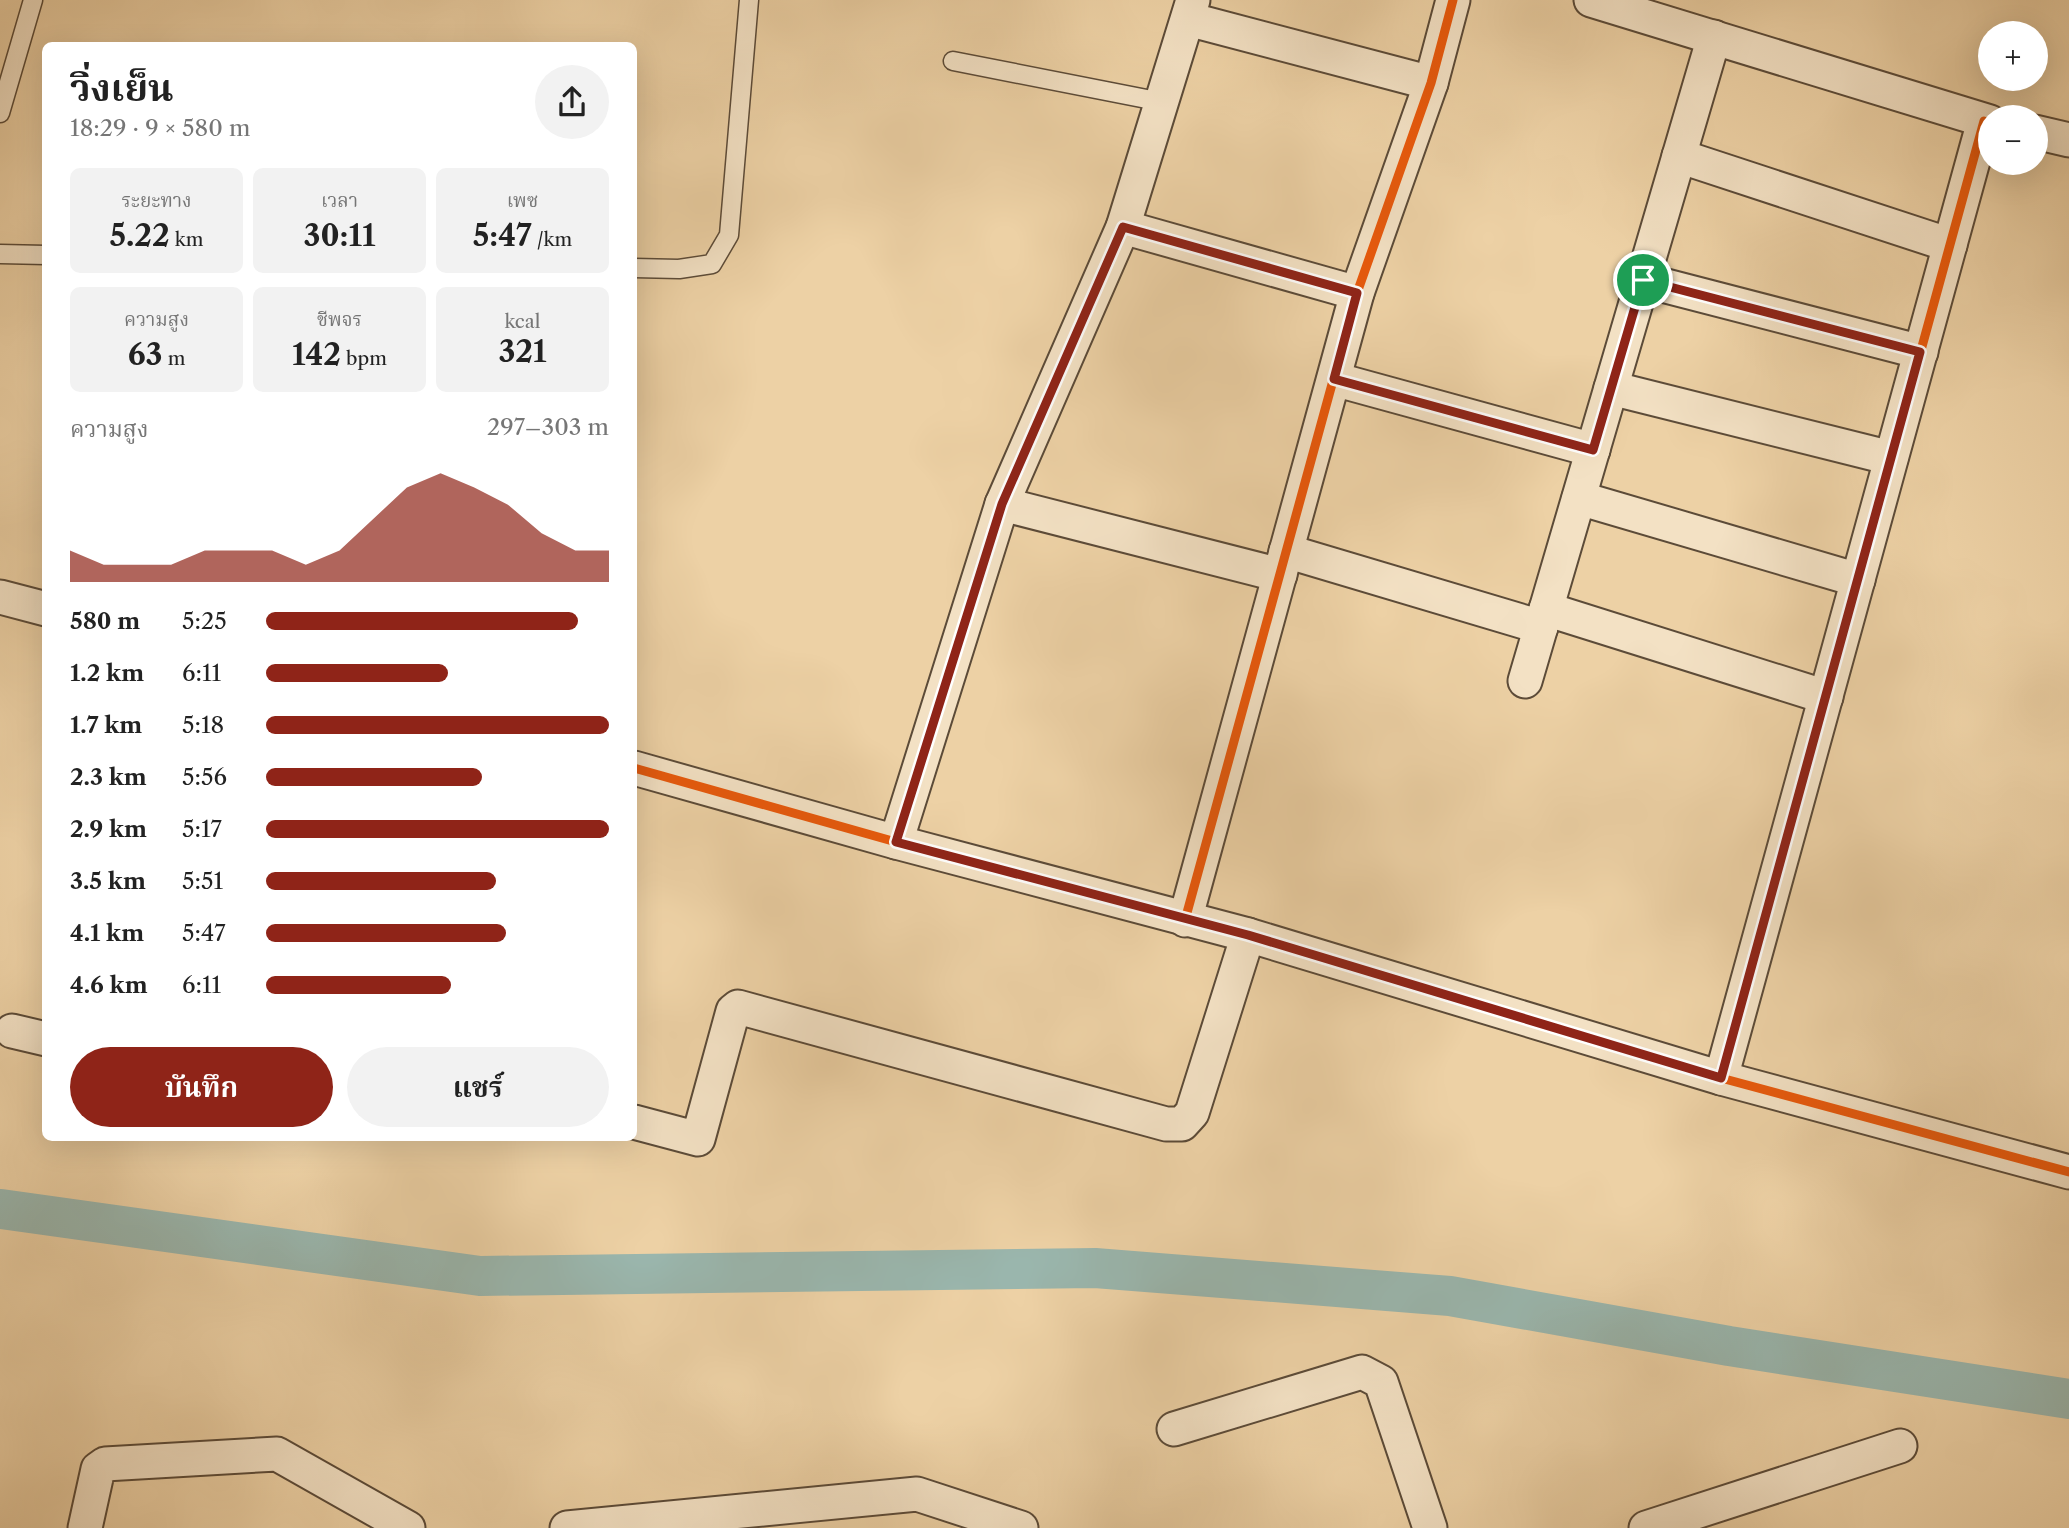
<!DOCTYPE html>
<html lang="th">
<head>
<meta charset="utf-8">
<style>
  :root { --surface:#fff; --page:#f2f2f2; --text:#222; --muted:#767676; --accent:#8f2418 }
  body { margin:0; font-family:"Libre Caslon Text","Noto Serif Thai",serif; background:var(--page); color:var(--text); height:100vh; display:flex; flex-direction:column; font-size:26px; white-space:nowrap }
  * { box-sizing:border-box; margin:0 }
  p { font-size:23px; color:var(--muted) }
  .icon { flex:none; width:38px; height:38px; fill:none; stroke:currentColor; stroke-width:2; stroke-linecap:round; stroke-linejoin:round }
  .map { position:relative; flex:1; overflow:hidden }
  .details { position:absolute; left:42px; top:42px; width:595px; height:1099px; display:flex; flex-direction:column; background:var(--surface); border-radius:10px; box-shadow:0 7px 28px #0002 }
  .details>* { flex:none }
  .buttons { position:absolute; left:1978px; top:21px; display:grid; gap:14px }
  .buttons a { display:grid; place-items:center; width:70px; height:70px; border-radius:50%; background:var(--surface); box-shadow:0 7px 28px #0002; font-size:35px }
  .pin { position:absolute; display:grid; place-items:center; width:60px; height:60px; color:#fff; margin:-30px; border:4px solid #fff; border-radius:50%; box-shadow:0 2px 7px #0007 }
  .round { display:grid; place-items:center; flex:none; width:74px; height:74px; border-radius:37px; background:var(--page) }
  .overview { display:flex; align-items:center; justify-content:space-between; height:119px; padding:0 28px }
  h1 { font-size:38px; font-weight:700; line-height:52px }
  .stats { display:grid; grid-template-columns:repeat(3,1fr); gap:10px; height:119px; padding:7px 28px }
  .stats div { display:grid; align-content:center; border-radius:10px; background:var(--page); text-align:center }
  .stats b { font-size:30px; font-weight:700 }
  .stats small { font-size:19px; font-weight:400 }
  .stats p { font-size:19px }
  .chart { height:196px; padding:14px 28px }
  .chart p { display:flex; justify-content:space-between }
  .chart svg { width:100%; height:126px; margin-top:7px; fill:var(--accent); opacity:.7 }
  .primary-button { display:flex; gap:14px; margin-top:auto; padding:14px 28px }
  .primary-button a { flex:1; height:80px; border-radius:42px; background:var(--accent); color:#fff; font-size:28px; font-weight:700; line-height:80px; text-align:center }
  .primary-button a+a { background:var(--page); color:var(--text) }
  ul { padding:0 28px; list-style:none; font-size:23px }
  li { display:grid; grid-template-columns:112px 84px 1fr; align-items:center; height:52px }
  li i { height:18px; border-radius:9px; background:var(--accent) }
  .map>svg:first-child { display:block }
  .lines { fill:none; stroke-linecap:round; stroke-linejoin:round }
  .canal { stroke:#9ab6ad; stroke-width:40 }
  .lane-casing { stroke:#5c4b38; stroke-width:21 }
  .street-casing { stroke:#5c4b38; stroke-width:37 }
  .lane { stroke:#f3e1c4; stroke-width:18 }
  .street { stroke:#f3e1c4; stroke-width:33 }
  .cycleway-casing { stroke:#f3e1c4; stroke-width:13 }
  .cycleway { stroke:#e8590c; stroke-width:9 }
  .route-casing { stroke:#fff; stroke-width:14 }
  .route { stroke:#8f2418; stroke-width:9 }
</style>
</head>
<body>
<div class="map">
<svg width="2069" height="1528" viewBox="0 0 2069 1528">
  <rect width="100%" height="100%" fill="#edd1a5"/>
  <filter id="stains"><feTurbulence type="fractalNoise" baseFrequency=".00286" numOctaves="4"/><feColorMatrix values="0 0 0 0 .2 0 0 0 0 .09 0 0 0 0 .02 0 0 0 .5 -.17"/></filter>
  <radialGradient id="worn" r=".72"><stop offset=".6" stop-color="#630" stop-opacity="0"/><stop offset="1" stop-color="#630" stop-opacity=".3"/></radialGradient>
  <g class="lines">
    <polyline class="canal" points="1,1209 480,1276 1095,1268 1450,1296 1729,1346 2069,1399"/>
    <g class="lane-casing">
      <g id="lane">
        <polyline points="953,61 1162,102"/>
        <polyline points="0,113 33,0"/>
        <polyline points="0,254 46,255"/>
        <polyline points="634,268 679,269 712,264 729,235 749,0"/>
      </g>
    </g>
    <g class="street-casing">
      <g id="street">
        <polyline points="1591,0 1990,122"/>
        <polyline points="1188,19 1431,83"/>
        <polyline points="2035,132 2069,140"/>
        <polyline points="1679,156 1950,245"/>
        <polyline points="1123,227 1357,293"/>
        <polyline points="1643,280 1921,352"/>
        <polyline points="1334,379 1593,450"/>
        <polyline points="1611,388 1891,458"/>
        <polyline points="1579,498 1858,580"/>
        <polyline points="1002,504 1280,575"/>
        <polyline points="1286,551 1541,627"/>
        <polyline points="0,597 46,609"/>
        <polyline points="1546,609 1826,697"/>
        <polyline points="1525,681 1714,37"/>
        <polyline points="634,768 896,842 1248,935 1721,1078 2069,1172"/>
        <polyline points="896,842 1002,504 1123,227 1193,0"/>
        <polyline points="1185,920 1357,293 1431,83 1453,0"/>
        <polyline points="12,1031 46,1039"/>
        <polyline points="1721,1078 1984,121"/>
        <polyline points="634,1122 698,1139 733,1011 738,1007 1166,1124 1182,1124 1192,1113 1248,935"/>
        <polyline points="1174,1429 1362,1372 1381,1382 1430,1528"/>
        <polyline points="85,1528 98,1469 105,1464 277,1454 408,1528"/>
        <polyline points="567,1528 917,1494 1021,1528"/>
        <polyline points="1646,1528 1900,1446"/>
      </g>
    </g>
    <use href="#lane" class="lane"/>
    <use href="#street" class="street"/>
    <g class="cycleway-casing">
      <g id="cycleway">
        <polyline points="634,768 896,842 1248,935 1721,1078 2069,1172"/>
        <polyline points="1185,920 1357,293 1431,83 1453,0"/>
        <polyline points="1721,1078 1984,121"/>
      </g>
    </g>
    <use href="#cycleway" class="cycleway"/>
  </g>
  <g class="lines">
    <g class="route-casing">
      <polygon id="route" points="1123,227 1357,293 1334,379 1593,450 1643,280 1920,352 1721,1078 1248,935 896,842 1002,504"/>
    </g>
    <use href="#route" class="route"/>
  </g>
  <rect width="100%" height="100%" filter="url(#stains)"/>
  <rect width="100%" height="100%" fill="url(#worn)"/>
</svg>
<div class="buttons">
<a>+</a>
<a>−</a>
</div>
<div class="pin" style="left:1643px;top:280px;background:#1e9e55"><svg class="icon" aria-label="arrive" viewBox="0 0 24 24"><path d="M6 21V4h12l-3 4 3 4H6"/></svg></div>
<section class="details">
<div class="overview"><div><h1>วิ่งเย็น</h1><p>18:29 · 9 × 580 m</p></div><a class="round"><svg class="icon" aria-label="share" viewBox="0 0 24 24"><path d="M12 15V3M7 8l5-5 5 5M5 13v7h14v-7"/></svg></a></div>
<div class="stats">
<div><p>ระยะทาง</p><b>5.22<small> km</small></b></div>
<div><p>เวลา</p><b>30:11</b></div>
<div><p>เพซ</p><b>5:47<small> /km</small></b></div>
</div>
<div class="stats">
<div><p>ความสูง</p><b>63<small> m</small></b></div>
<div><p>ชีพจร</p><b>142<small> bpm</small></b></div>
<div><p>kcal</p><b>321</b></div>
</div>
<div class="chart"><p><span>ความสูง</span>297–303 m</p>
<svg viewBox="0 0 160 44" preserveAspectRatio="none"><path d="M0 44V33L10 38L20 38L30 38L40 33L50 33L60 33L70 38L80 33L90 22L100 11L110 6L120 11L130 17L140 27L150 33L160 33V44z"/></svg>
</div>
<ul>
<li><b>580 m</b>5:25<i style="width:91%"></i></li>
<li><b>1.2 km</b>6:11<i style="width:53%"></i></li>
<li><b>1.7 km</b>5:18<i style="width:100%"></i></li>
<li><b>2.3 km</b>5:56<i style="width:63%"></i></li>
<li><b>2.9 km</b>5:17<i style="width:100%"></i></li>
<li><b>3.5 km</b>5:51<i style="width:67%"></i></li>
<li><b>4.1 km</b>5:47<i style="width:70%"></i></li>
<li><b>4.6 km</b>6:11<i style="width:54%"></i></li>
</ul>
<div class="primary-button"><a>บันทึก</a><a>แชร์</a></div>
</section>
</div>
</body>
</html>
